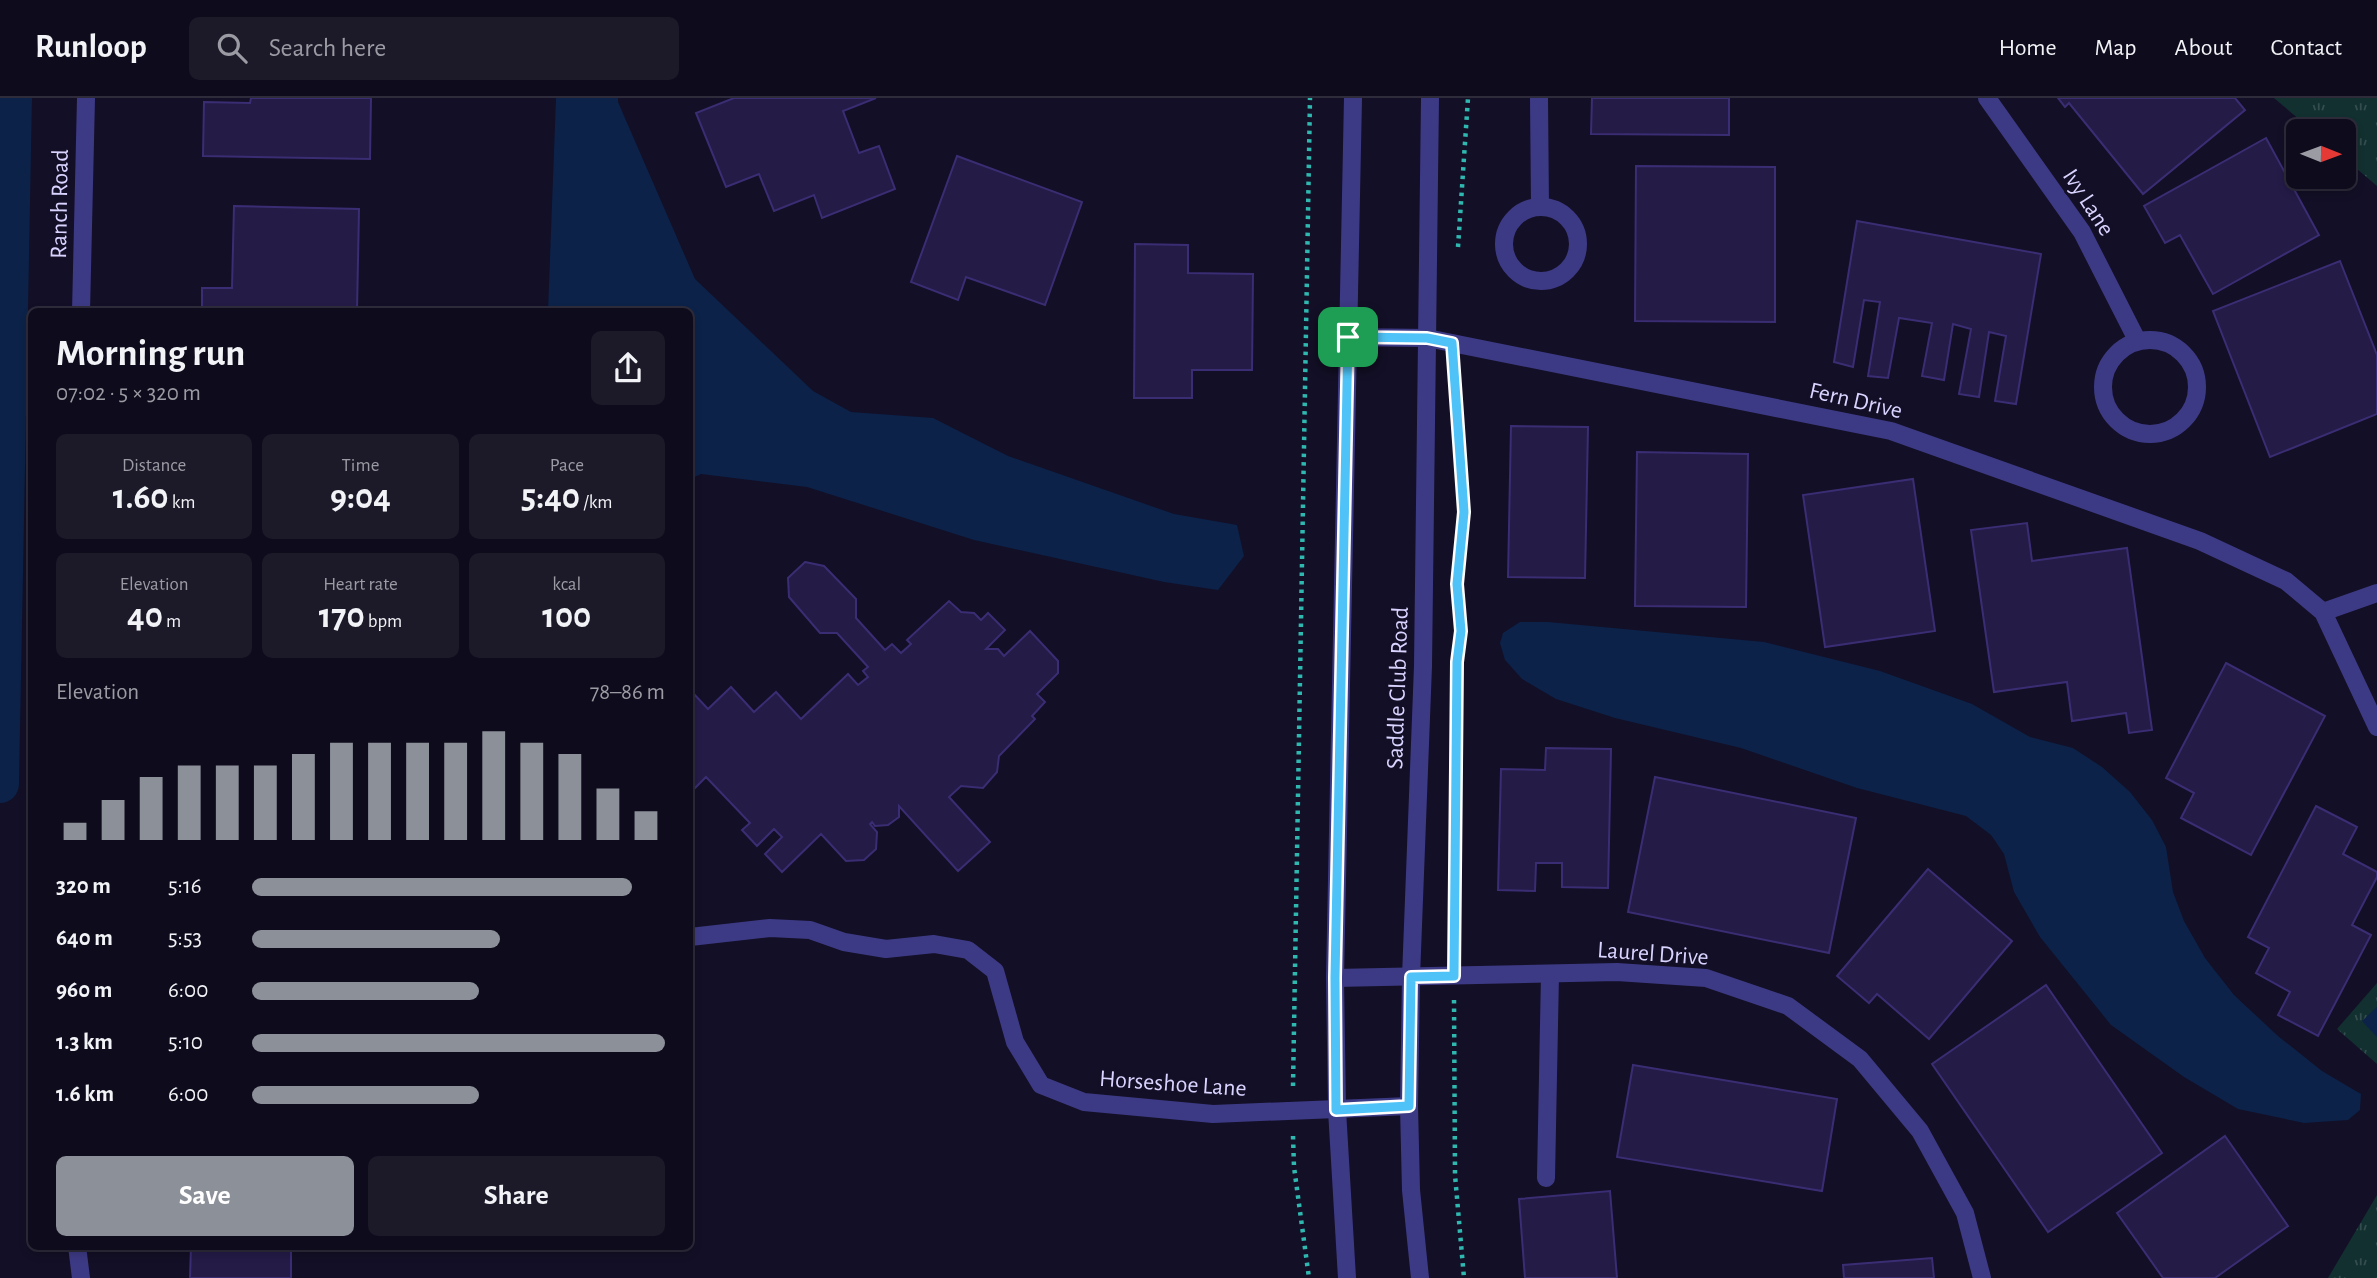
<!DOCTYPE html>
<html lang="en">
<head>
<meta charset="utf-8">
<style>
  :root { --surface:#0e0b1c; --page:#1c1929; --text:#f1f3f6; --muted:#9b9ba3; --line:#2e2b3b; --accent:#8c9099 }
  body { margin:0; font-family:"Alegreya Sans",sans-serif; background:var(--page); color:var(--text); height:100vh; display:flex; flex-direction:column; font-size:26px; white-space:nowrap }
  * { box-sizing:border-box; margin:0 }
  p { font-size:23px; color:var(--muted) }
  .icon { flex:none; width:38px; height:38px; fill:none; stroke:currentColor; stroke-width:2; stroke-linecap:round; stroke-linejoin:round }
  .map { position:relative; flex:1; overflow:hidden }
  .details { position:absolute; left:28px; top:210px; width:665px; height:942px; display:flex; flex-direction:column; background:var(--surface); border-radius:10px; box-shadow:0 4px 10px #0003,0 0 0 2px var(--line) }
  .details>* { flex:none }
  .needle { width:46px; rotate:91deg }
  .tools { position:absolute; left:2286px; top:21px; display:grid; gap:14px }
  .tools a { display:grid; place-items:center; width:70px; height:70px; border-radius:10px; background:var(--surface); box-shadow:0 4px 10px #0003,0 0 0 2px var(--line); font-size:35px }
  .pin { position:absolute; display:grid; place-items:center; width:60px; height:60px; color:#fff; margin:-30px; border-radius:14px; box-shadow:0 4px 10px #0006 }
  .round { display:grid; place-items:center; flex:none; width:74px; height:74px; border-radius:10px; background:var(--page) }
  .overview { display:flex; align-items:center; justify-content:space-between; height:119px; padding:0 28px }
  h1 { font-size:38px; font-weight:700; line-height:52px }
  .metrics { display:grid; grid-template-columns:repeat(3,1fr); gap:10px; height:119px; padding:7px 28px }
  .metrics div { display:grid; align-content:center; border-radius:10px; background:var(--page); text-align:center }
  .metrics b { font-size:35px; font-weight:700 }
  .metrics small { font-size:19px; font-weight:400 }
  .metrics p { font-size:19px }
  .chart { height:196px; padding:14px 28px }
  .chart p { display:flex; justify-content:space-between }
  .chart svg { width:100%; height:126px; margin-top:7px; stroke:var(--accent); stroke-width:6 }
  .primary-button { display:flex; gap:14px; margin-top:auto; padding:14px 28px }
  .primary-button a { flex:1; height:80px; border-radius:10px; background:var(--accent); color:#fff; font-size:28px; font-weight:700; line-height:80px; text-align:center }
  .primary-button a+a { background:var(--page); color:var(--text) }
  ul { padding:0 28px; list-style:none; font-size:23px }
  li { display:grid; grid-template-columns:112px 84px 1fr; align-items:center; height:52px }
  li i { height:18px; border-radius:9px; background:var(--accent) }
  header { display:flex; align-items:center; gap:42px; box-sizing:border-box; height:98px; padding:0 35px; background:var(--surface); border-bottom:2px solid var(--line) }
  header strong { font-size:33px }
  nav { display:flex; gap:38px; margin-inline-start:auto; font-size:24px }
  .search { width:490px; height:63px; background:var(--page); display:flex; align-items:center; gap:18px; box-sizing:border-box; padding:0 24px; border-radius:10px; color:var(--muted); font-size:26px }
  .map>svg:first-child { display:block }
  .grass { fill:url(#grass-tufts) }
  .water { fill:#0c2248 }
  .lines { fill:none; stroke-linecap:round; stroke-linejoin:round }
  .canal { stroke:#0c2248; stroke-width:38 }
  .building { fill:#241b47; stroke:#3b2d73; stroke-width:2 }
  .path { stroke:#2fb8b0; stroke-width:4.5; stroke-dasharray:3.5 5; stroke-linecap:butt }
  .minor { stroke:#3d3a85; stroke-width:18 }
  .route-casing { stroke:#fff; stroke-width:14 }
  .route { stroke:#4fc3f7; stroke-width:9 }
  .labels { text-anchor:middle; stroke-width:6; stroke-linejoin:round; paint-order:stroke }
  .street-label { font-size:24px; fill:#d9d4ff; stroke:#130f26 }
</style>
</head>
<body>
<header>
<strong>Runloop</strong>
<div class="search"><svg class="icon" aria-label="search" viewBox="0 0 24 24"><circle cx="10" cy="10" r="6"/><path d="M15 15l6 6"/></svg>Search here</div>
<nav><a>Home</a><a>Map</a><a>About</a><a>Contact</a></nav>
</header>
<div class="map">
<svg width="2377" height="1180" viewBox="0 0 2377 1180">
  <defs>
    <pattern id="grass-tufts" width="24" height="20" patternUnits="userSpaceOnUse" patternTransform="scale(1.75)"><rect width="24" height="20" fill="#12302f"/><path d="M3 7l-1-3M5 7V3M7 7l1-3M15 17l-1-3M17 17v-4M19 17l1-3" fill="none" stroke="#344d4e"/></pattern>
  </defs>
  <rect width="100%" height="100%" fill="#130f26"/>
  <g class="grass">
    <polygon points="2274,0 2377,0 2377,88 2343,59 2343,33 2313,33"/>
    <polygon points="2377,885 2377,966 2337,931"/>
    <polygon points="2377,1097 2377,1180 2328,1180"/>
  </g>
  <g class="water">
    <polygon points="556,0 618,0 618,4 695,181 813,293 851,314 933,320 1008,358 1174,416 1237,427 1244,458 1218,492 1164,484 974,442 807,389 701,376 690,381 690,214 548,213"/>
    <polygon points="1520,524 1548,524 1764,544 1880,573 1972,606 2030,639 2073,650 2102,669 2130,694 2152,722 2166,749 2173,794 2184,823 2205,860 2234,897 2278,938 2322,973 2361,996 2360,1012 2348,1022 2304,1025 2238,1011 2184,979 2111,927 2040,839 2014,794 2004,756 1991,737 1966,718 1857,690 1741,650 1615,620 1556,601 1522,581 1505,562 1500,545 1503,535"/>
    <polygon points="2377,909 2377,939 2362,923"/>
  </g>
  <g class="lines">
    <polyline class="canal" points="0,686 13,0"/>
  </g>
  <g class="building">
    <polygon points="251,0 371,0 370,61 203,58 204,4 250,5"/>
    <polygon points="734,0 876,0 843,13 859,55 879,48 895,91 822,120 814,97 774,113 759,76 726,89 696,15"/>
    <polygon points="1592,0 1729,0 1729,37 1591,36"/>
    <polygon points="2058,0 2235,0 2245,12 2143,96 2069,5 2065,9"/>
    <polygon points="2266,40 2319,137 2213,196 2180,137 2165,145 2144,108"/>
    <polygon points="957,58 1082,104 1045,207 966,179 958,202 911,184"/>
    <polygon points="1636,68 1775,69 1775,224 1635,223"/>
    <polygon points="234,108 359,111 357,213 384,214 202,214 202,190 232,190"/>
    <polygon points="1857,123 2041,156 2016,306 1995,303 2006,238 1989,234 1979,299 1959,296 1971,231 1953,226 1944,282 1922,278 1932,225 1899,220 1888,280 1868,278 1880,204 1864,202 1853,269 1834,264"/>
    <polygon points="1135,146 1188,147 1188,175 1253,176 1252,272 1192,272 1192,300 1134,300"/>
    <polygon points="2340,163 2377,257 2377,316 2270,359 2213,213"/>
    <polygon points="1511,328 1588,329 1585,480 1508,479"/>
    <polygon points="1637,354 1748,356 1746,509 1635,508"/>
    <polygon points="1913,381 1935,533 1825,549 1803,397"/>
    <polygon points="2027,425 2032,463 2127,450 2152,632 2129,635 2126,615 2072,623 2067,584 1994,594 1971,432"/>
    <polygon points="805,464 824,468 856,501 856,520 885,552 892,546 901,555 911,546 907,542 949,503 961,514 974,515 981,522 988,515 1005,532 986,551 998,551 1004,558 1030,533 1058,563 1058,575 1037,596 1045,604 1032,618 1035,621 999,658 997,674 983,690 961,688 949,699 990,744 958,773 899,708 899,719 888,727 875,728 872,724 870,726 877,734 876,751 864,762 846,763 821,736 782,774 765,756 782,739 774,731 757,748 742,732 750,725 706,679 690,695 690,601 694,596 708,611 731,589 754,614 776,594 801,621 848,576 858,587 868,579 863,573 868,569 837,535 820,535 789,499 788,480"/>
    <polygon points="2226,565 2325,618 2251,757 2181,720 2194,695 2166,680"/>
    <polygon points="1546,650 1611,651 1608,790 1562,789 1562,765 1536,765 1535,793 1498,792 1501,671 1545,672"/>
    <polygon points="1655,679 1856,720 1829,855 1628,814"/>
    <polygon points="2316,708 2357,729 2343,756 2377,774 2377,779 2352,827 2371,837 2318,938 2278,917 2290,894 2256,875 2269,850 2248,839"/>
    <polygon points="1928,771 2012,843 1929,941 1877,896 1869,905 1837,878"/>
    <polygon points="2046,887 2162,1055 2048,1134 1932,966"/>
    <polygon points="1633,967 1837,1001 1822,1093 1617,1059"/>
    <polygon points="2225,1038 2288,1128 2215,1180 2163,1180 2117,1115"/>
    <polygon points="1610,1093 1617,1180 1525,1180 1519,1101"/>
    <polygon points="191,1148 291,1148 291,1180 190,1180"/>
    <polygon points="1932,1160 1934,1180 1844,1180 1843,1167"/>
  </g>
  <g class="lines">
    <g class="path">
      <polyline points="1458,149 1468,0"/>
      <polyline points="1454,851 1457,564 1461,533 1457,486 1464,414 1456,301"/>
      <polyline points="1454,902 1455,1077 1464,1180"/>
      <polyline points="1293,988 1310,0"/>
      <polyline points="1293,1038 1294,1069 1309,1180"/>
    </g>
    <g class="minor">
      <polyline points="1539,0 1540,109"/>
      <polyline points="1987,0 2082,134 2137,242"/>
      <circle cx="1541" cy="146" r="37"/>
      <polyline points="81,214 86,0"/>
      <polyline points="1348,239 1427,240 1891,333 2200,443 2286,483 2323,514 2377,629"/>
      <circle cx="2150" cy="289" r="47"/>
      <polyline points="2323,514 2377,495"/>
      <polyline points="690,839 770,830 810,832 844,844 886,851 934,846 968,852 995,873 1015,944 1041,987 1084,1004 1213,1016 1409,1008"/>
      <polyline points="1335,880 1617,874 1706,880 1788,908 1860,961 1920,1033 1965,1115 1982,1180"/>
      <polyline points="1546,1080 1550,876"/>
      <polyline points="77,1148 81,1180"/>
      <polyline points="1347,1180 1337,1012 1335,880 1353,0"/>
      <polyline points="1420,1180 1411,1092 1409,1008 1411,879 1423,568 1430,0"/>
    </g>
  </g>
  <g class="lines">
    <g class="route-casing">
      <polygon id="route" points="1348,239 1427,240 1452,245 1464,414 1457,486 1461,533 1457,564 1454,878 1411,879 1409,1008 1336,1012 1335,880"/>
    </g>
    <use href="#route" class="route"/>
  </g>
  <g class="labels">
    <g class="street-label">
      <text transform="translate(2089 104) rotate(57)" y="8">Ivy Lane</text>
      <text transform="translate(59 106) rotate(-89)" y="8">Ranch Road</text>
      <text transform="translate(1856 302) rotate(13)" y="8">Fern Drive</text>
      <text transform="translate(1397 590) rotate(-88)" y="8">Saddle Club Road</text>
      <text transform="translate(1653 855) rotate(4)" y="8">Laurel Drive</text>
      <text transform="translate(1173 985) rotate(4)" y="8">Horseshoe Lane</text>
    </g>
  </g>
</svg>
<div class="tools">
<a><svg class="needle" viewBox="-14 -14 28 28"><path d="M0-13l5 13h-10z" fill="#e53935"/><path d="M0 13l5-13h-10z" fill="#9b9ba3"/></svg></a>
</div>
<div class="pin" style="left:1348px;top:239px;background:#1e9e55"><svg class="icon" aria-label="arrive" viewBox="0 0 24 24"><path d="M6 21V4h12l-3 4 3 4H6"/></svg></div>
<section class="details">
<div class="overview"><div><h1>Morning run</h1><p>07:02 · 5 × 320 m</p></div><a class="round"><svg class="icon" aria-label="share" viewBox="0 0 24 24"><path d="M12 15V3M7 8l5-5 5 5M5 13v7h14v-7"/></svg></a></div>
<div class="metrics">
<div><p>Distance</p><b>1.60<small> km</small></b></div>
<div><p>Time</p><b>9:04</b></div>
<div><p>Pace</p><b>5:40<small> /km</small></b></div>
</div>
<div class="metrics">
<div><p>Elevation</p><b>40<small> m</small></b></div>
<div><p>Heart rate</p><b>170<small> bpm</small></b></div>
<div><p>kcal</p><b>100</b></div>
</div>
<div class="chart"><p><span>Elevation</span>78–86 m</p>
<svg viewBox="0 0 160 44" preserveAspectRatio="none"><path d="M5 44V38M15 44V30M25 44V22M35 44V18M45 44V18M55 44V18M65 44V14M75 44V10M85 44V10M95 44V10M105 44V10M115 44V6M125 44V10M135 44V14M145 44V26M155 44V34"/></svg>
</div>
<ul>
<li><b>320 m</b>5:16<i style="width:92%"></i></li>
<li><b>640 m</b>5:53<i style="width:60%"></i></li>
<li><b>960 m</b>6:00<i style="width:55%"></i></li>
<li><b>1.3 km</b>5:10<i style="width:100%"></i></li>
<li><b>1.6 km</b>6:00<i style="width:55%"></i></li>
</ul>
<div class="primary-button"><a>Save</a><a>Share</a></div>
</section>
</div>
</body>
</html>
